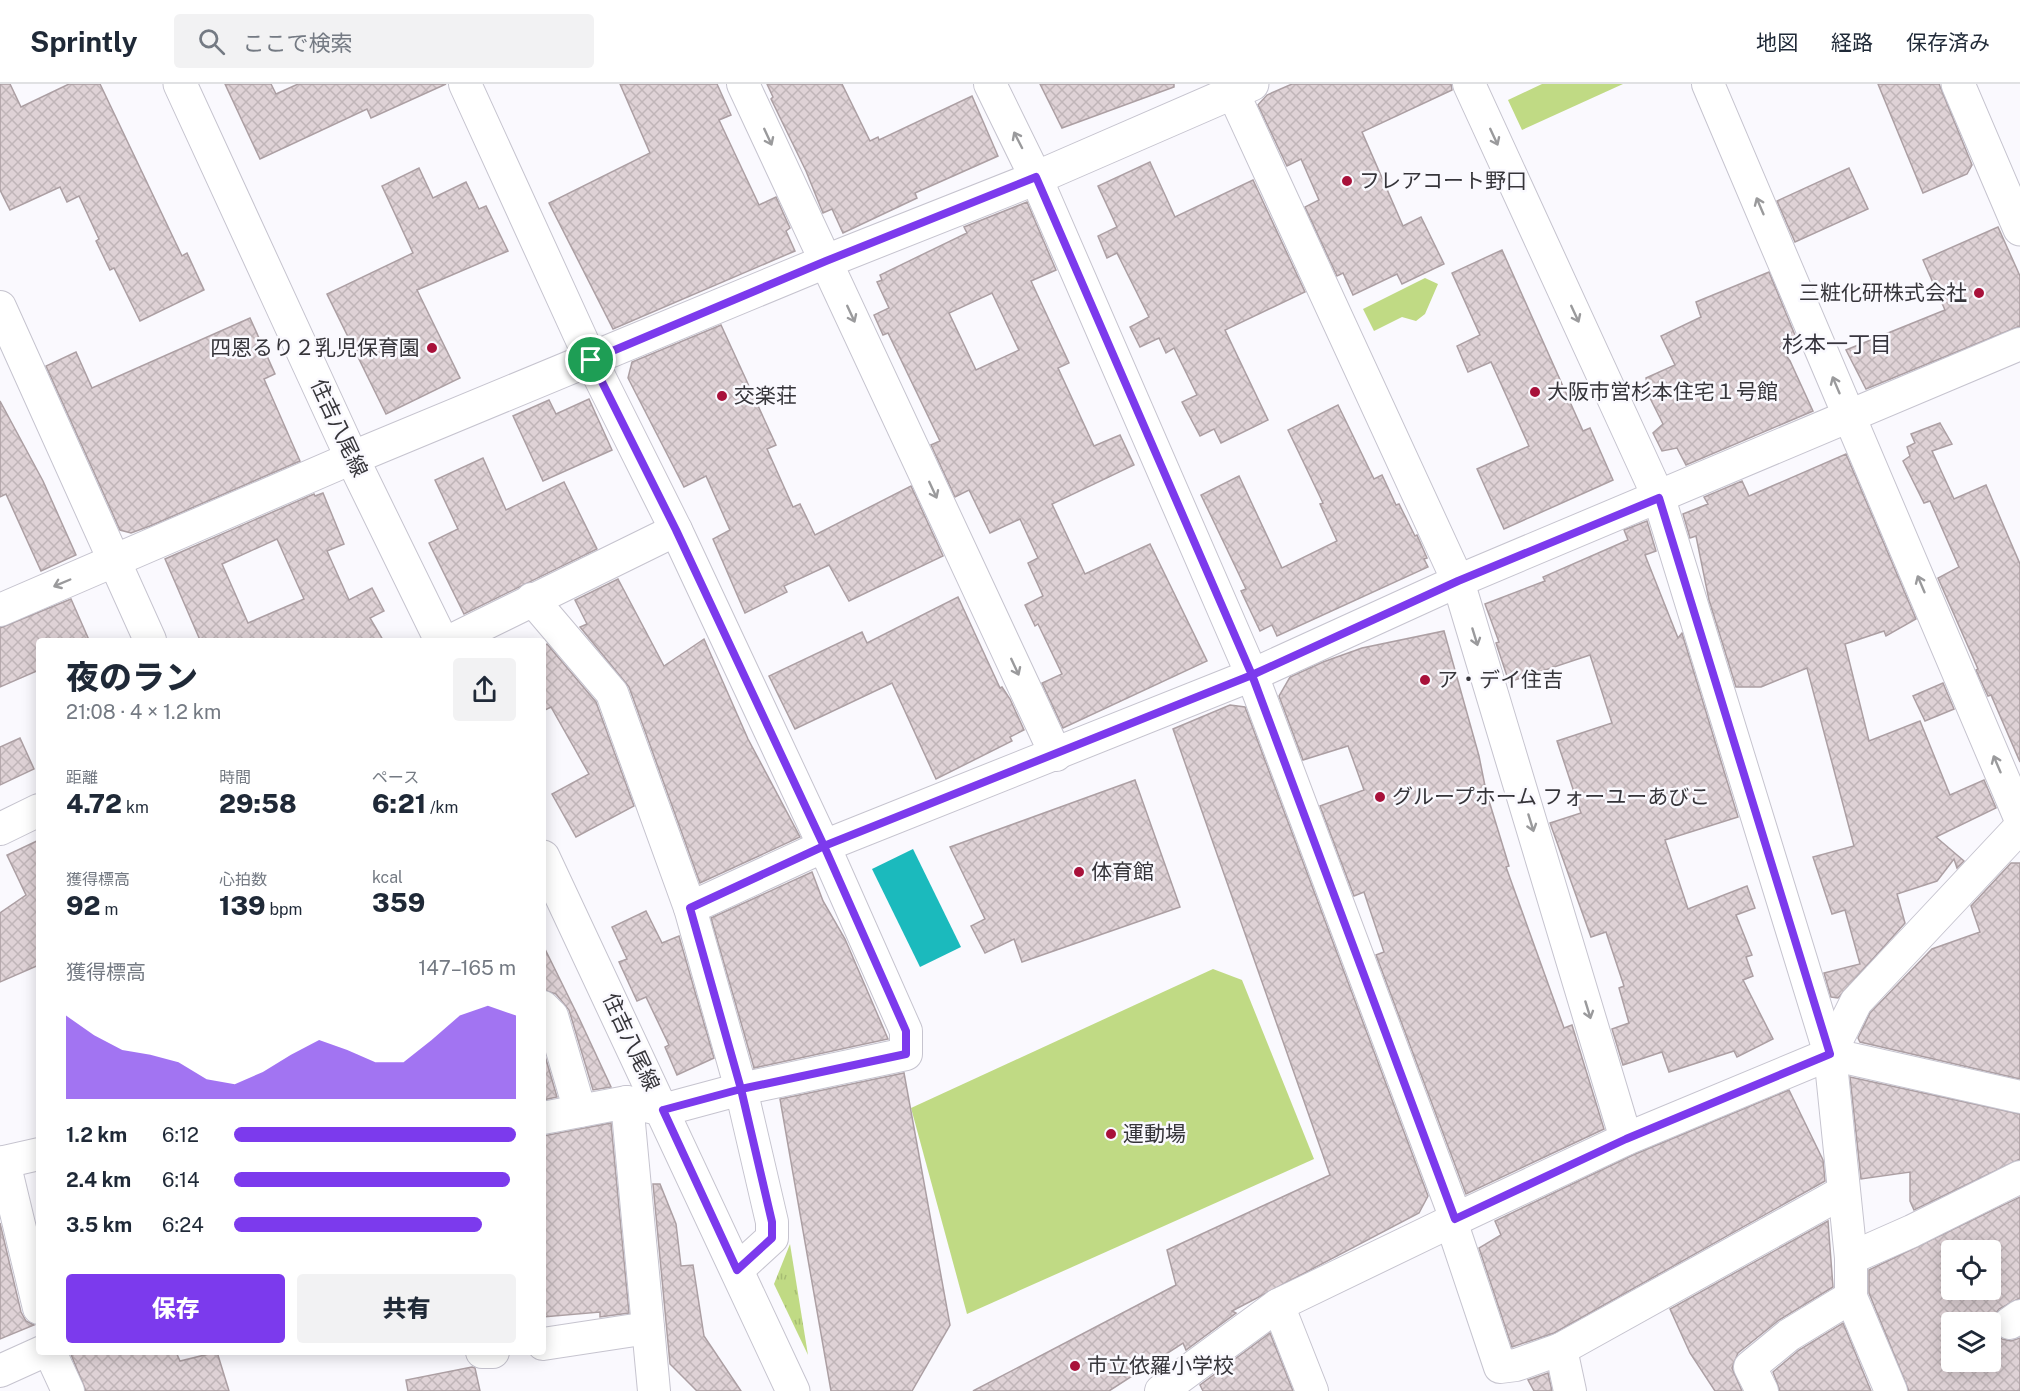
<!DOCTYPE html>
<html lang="ja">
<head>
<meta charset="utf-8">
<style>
  :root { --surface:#fff; --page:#f2f2f3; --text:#1f2937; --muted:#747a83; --line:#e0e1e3; --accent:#7c3aed }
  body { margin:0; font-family:"Public Sans","Noto Sans JP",sans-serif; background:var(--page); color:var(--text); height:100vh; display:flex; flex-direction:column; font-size:22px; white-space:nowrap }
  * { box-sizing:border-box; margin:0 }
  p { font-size:20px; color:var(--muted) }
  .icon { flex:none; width:33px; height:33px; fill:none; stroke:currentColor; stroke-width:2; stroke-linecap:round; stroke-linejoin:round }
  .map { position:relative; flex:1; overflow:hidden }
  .side { position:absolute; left:36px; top:554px; width:510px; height:717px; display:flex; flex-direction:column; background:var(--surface); border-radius:6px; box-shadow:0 3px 15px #0003 }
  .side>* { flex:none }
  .buttons { position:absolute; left:1941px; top:1156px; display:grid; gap:12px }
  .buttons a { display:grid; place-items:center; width:60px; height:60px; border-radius:6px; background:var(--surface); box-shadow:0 3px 15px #0003; font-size:30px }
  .pin { position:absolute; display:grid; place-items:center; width:51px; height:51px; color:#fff; margin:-26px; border:3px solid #fff; border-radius:50%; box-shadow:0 2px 6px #0007 }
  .round { display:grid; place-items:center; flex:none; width:63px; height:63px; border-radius:6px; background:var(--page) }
  .overview { display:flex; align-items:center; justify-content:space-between; height:102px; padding:0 30px }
  h1 { font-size:33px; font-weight:800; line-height:45px }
  .metrics { display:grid; grid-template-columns:repeat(3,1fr); gap:9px; height:102px; padding:6px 30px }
  .metrics div { display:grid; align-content:center }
  .metrics b { font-size:26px; font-weight:800 }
  .metrics small { font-size:16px; font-weight:400 }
  .metrics p { font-size:16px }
  .chart { height:168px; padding:12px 30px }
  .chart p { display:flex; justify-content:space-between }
  .chart svg { width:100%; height:108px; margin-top:6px; fill:var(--accent); opacity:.7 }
  .primary-button { display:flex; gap:12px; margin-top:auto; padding:12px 30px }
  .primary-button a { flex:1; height:69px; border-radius:6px; background:var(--accent); color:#fff; font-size:24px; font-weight:800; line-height:69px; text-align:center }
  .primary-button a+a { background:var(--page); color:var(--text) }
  ul { padding:0 30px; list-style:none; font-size:20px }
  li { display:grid; grid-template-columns:96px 72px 1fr; align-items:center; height:45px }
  li i { height:15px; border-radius:8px; background:var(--accent) }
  header { display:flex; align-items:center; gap:36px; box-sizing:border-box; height:84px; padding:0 30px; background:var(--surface); border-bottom:2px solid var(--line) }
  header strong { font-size:28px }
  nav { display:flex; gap:33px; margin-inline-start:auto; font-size:21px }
  .search { width:420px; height:54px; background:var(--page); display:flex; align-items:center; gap:15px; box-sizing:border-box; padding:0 21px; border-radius:6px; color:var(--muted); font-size:22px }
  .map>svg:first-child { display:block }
  .grass { fill:url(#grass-tufts) }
  .park { fill:#c0da84 }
  .water { fill:#1bbabd }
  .building { fill:url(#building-cross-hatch); stroke:#ac9fa3; stroke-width:1.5; fill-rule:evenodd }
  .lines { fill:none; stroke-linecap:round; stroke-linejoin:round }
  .street-casing { stroke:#c6c4cf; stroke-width:34 }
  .secondary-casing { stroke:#c6c4cf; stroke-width:35 }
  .primary-casing { stroke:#c6c4cf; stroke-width:35 }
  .street { stroke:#fff; stroke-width:32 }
  .secondary { stroke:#fff; stroke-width:33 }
  .primary { stroke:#fff; stroke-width:33 }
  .oneway { stroke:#9a9a9c }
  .route-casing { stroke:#fff; stroke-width:12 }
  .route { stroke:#7c3aed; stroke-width:8 }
  .poi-dot { fill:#a8113a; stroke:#faf9fe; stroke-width:2 }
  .labels { text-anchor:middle; stroke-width:5; stroke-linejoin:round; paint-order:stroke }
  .poi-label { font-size:21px; fill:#36353a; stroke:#faf9fe; text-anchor:start }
  .street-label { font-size:21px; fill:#36353a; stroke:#faf9fe }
  .neighbourhood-label { font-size:22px; fill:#37353e; stroke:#faf9fe }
</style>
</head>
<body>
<header>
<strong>Sprintly</strong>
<div class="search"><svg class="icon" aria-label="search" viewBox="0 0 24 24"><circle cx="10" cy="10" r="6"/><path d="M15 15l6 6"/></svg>ここで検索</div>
<nav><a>地図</a><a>経路</a><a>保存済み</a></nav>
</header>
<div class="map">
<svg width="2020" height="1307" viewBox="0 0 2020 1307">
  <defs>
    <pattern id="grass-tufts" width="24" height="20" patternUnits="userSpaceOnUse" patternTransform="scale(1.5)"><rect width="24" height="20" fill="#c0da84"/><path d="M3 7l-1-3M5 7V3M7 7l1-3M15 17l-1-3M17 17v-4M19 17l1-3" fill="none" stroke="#a6bc73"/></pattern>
    <pattern id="building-cross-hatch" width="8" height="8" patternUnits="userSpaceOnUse" patternTransform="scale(1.5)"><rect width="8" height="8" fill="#dfd2d6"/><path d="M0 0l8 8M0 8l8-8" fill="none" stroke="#c0b5b8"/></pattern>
  </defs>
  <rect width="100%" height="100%" fill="#faf9fe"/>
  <polygon class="grass" points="790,1160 808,1271 774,1200"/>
  <g class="park">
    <polygon points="1542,0 1623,0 1522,46 1508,16"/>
    <polygon points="1425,194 1438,200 1425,230 1416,237 1402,233 1374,247 1363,225"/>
    <polygon points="1213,885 1242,896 1314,1075 967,1230 911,1024"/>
  </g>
  <polygon class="water" points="913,765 961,863 920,883 872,785"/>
  <g class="building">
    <polygon points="0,0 10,0 21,23 69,0 100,0 182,172 187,169 204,206 140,237 114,184 110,186 96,157 99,155 79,112 67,118 60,103 10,126 0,106"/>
    <polygon points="225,0 271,0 276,10 298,0 446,0 371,34 367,25 260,75"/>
    <polygon points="620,0 717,0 731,31 719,36 759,121 776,113 790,144 786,147 795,167 613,245 549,119 650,69"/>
    <polygon points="767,0 842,0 870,57 878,53 879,56 972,12 998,72 915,109 917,114 843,149 832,125 823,129 806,87 771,15 773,13"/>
    <polygon points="1040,0 1174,0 1174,3 1062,44"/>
    <polygon points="1292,0 1451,0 1452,6 1362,48 1403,142 1421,133 1444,180 1402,200 1397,190 1353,211 1343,189 1337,192 1305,123 1319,116 1301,75 1287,82 1258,21 1267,11"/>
    <polygon points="1878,0 1939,0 1972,81 1967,90 1923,109"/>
    <polygon points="1150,78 1175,133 1253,96 1305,208 1225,246 1268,336 1221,359 1214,345 1200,352 1182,318 1197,311 1174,264 1166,269 1159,254 1140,263 1130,243 1149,233 1117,169 1107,174 1098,152 1117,143 1098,102"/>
    <polygon points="419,84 433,114 466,98 479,125 486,122 508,167 417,206 460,294 386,330 327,210 413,169 382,102"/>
    <polygon points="1849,84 1868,125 1795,158 1777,117"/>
    <path d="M 1027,118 L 1056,186 L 1031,197 L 1069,279 L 1058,284 L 1094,362 L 1120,351 L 1134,381 L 1052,420 L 1085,490 L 1150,460 L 1207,577 L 1063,644 L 1042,599 L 1062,590 L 1038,540 L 1035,542 L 1025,521 L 1043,512 L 1028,479 L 1038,474 L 1020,435 L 990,449 L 969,406 L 955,413 L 931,361 L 940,357 L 888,249 L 883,251 L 874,231 L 889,224 L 877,198 L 882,196 L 880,191 L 967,149 L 964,143 ZM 992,209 L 1019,266 L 976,286 L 949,229 Z"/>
    <polygon points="1998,143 2020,192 2020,242 1866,305 1846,266 1945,226 1923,176"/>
    <polygon points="1502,166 1583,347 1590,344 1613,396 1504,445 1477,385 1529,362 1491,278 1468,288 1457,262 1480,251 1452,189"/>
    <polygon points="1769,188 1797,256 1780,263 1790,277 1813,327 1686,381 1677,364 1662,367 1653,349 1663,340 1649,312 1646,294 1675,281 1661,252 1701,233 1696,218"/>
    <polygon points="250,234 275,290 264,295 300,377 150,442 131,449 120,446 46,282 76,268 92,304"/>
    <polygon points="721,241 776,361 767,365 793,423 800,420 815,451 911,402 943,472 849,517 829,481 784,502 787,508 745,529 713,455 730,446 706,392 684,403 628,294 632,278"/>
    <polygon points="589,315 612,366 543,397 513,332 549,316 556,330"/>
    <polygon points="0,317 43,397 76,471 41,487 6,410 0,413"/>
    <polygon points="1338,321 1374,395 1382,391 1396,421 1399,420 1415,452 1417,451 1427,474 1424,475 1428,483 1277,552 1272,541 1260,547 1241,507 1246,505 1201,411 1239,392 1282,484 1337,457 1320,420 1323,419 1288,346"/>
    <polygon points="1940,339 1952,360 1932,367 1954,415 1986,401 2020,480 2020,678 1991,611 1988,612 1976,586 1978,585 1938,494 1959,483 1930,417 1924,419 1903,377 1910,372 1907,363 1915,359 1911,350"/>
    <polygon points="1846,370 1916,535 1886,552 1884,547 1845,560 1869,657 1920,637 1950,711 1984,696 1996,724 1936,753 1964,777 1957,784 1954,775 1937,797 1897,810 1905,839 1838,914 1831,913 1824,889 1860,880 1845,826 1832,830 1813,773 1854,762 1807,584 1761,603 1736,603 1709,516 1696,452 1690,454 1683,430 1708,420 1704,413 1742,397 1749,412"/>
    <polygon points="483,374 506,426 564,398 597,465 464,530 429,459 458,445 435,396"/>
    <path d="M 323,409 L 344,460 L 327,467 L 349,516 L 372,504 L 384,527 L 370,534 L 383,556 L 200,556 L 165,475 L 314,410 L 315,412 ZM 277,455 L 304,515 L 248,539 L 222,480 Z"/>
    <polygon points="1647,437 1656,467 1645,471 1678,554 1682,549 1738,733 1665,756 1688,825 1747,802 1755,824 1736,831 1752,871 1746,873 1753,892 1743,896 1773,955 1737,973 1734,967 1669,988 1662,968 1623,981 1612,945 1629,939 1619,904 1624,902 1606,848 1591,853 1550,739 1581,729 1557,657 1612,639 1590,571 1509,598 1496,559 1499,558 1485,520 1545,497 1543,493 1628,456 1624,446"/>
    <polygon points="618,495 664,582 704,555 748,655 800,753 700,799 629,603 580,543 587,540 575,516"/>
    <polygon points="958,513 1000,604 1002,603 1010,615 1024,646 1010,653 1012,657 936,695 892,599 795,645 769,592 862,548 867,559"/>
    <polygon points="71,515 89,556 39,556 39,586 0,603 0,544"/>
    <polygon points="1444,547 1479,672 1486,707 1509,782 1506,783 1564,944 1572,941 1604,1045 1466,1110 1376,871 1384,868 1364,808 1354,812 1320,722 1364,706 1348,662 1303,676 1279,612 1290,593 1323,578 1362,564"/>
    <polygon points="547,560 596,618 634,722 576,753 552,710 589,690 551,623 543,627 543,563"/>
    <polygon points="1943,599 1954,625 1925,637 1913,612"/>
    <polygon points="1230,621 1245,623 1428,1112 1419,1129 1232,1227 1236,1229 1186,1266 1183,1259 1109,1307 973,1307 1176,1201 1167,1166 1330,1091 1173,645"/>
    <polygon points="20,654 34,685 0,701 0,663"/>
    <polygon points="1135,696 1180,823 1022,878 1014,855 985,869 971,842 985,835 950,763"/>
    <polygon points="39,756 39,881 0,898 0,829 26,811 7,771"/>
    <polygon points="2011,779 2020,779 2020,995 1860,958 1858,954 1870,929 1932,865 1980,848 1971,822"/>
    <polygon points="812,788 823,817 845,855 888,955 754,984 711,834"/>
    <polygon points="646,827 662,859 679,852 714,974 677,991 665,963 669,961 646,913 637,917 619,878 627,875 612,843"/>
    <polygon points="543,861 578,932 611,1003 593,1006 569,926 556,910 543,906"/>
    <polygon points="543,965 557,1013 543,1016"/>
    <polygon points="904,989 950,1241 912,1307 831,1307 780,1015"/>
    <polygon points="1850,993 2020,1030 2020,1075 1914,1126 1910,1117 1910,1088 1861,1095"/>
    <polygon points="1789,1006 1823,1076 1825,1097 1554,1249 1512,1263 1479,1164 1501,1151 1495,1137 1633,1071"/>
    <polygon points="611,1039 629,1229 600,1233 600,1228 543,1233 543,1052"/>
    <polygon points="653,1100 660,1100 676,1140 681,1182 693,1181 704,1252 741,1307 697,1307 670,1280"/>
    <path d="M 2020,1113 L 2020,1214 L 1999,1225 L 1994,1232 L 1992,1240 L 1995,1249 L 2002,1255 L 2011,1257 L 2020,1254 L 2020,1307 L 1909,1307 L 1869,1209 L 1869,1186 ZM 1952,1167 L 1990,1167 L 1990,1206 L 1952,1206 ZM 1952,1239 L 1990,1239 L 1990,1278 L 1952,1278 Z"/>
    <polygon points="1828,1137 1833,1203 1779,1236 1738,1269 1732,1284 1742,1307 1715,1307 1690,1269 1670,1225"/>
    <polygon points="0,1139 21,1228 26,1237 34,1241 0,1255"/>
    <polygon points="1843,1239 1871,1307 1780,1307 1773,1288 1799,1266"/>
    <polygon points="1270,1249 1293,1307 1203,1307 1200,1301"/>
    <polygon points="70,1268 176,1268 180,1277 217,1268 229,1307 86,1307"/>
    <polygon points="472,1283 475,1284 480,1307 408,1307 406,1296"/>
    <polygon points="1548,1289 1552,1307 1534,1307 1528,1296"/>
  </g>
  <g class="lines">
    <g class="street-casing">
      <g id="street">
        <polyline points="465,0 591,276 676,446 824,762 1252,591 1458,497 2020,260"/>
        <polyline points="743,0 1056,671"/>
        <polyline points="990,0 1036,94 1252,591 1456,1135 1626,1055 1830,970 2020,1013"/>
        <polyline points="1229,0 1458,497 1626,1055"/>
        <polyline points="1469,0 1659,414 1830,970 1851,1174 1851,1213 1891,1307"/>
        <polyline points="1708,0 2020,734"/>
        <polyline points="0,223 150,556"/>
        <polyline points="532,515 612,609 690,824 824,762 906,947 906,970 741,1005 663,1026 627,1018 543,1034"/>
        <polyline points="0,526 352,374"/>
        <polyline points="452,556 676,446"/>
        <polyline points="0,745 39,726"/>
        <polyline points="690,824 741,1005 772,1138 772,1154 737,1186"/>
        <polyline points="543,923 552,932 580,1027"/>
        <polyline points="1830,970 1856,918 2020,743"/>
        <polyline points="627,1018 654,1307"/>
        <polyline points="4,1078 39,1224"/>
        <polyline points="0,1079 39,1070"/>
        <polyline points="1456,1135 1454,1146 1500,1283 1516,1281 1561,1265 1843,1108"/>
        <polyline points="1851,1174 1912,1147 2020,1093"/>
        <polyline points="1278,1221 1312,1307"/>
        <polyline points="2010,1239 2020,1232"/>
        <polyline points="543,1260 648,1244"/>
        <polyline points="1561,1265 1570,1307"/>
        <polyline points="50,1268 68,1307"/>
        <polyline points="482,1268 493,1268"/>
        <polyline points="0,1287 42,1268"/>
        <polyline points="1161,1307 1278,1221 1456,1135"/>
        <polyline points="1762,1307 1750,1283 1789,1251 1851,1213"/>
      </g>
    </g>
    <g class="secondary-casing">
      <g id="secondary">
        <polyline points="1958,0 2020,145"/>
        <polyline points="352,374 827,177 1036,94 1252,0"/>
      </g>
    </g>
    <g class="primary-casing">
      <g id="primary">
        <polyline points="180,0 352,374 441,556"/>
        <polyline points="543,773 793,1307"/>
      </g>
    </g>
    <use href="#street" class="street"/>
    <use href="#secondary" class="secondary"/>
    <use href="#primary" class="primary"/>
  </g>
  <defs><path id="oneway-shaft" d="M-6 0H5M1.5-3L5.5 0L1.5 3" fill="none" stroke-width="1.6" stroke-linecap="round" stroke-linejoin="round" transform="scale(1.5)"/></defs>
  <g class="oneway">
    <use href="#oneway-shaft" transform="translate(768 53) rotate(65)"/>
    <use href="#oneway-shaft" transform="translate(1494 53) rotate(65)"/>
    <use href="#oneway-shaft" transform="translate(1018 56) rotate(-117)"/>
    <use href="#oneway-shaft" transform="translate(1760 122) rotate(-113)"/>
    <use href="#oneway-shaft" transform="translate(851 230) rotate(65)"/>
    <use href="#oneway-shaft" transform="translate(1575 230) rotate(65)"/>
    <use href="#oneway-shaft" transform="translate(1836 301) rotate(-113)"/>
    <use href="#oneway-shaft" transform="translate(933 406) rotate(65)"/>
    <use href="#oneway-shaft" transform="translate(62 499) rotate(157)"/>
    <use href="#oneway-shaft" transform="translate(1921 500) rotate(-113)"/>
    <use href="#oneway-shaft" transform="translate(1475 553) rotate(73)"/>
    <use href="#oneway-shaft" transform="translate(1015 583) rotate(65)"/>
    <use href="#oneway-shaft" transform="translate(1997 680) rotate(-113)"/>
    <use href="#oneway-shaft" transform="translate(1531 739) rotate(73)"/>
    <use href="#oneway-shaft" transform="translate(1588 926) rotate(73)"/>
  </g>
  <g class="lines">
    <g class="route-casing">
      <polyline id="route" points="591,276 676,446 824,762 690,824 741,1005 772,1138 772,1154 737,1186 663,1026 741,1005 906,970 906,947 824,762 1252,591 1458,497 1659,414 1830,970 1626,1055 1455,1135 1252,591 1036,93 826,177 591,276"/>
    </g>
    <use href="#route" class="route"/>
  </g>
  <g class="poi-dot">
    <circle cx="1347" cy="97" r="6"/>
    <circle cx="1979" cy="209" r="6"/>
    <circle cx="432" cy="264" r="6"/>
    <circle cx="1535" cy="308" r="6"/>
    <circle cx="722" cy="312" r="6"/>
    <circle cx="1425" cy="596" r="6"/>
    <circle cx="1380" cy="713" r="6"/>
    <circle cx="1079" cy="788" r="6"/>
    <circle cx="1111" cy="1050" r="6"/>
    <circle cx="1075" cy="1282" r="6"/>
  </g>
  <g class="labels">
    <g class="poi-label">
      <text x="1359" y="104">フレアコート野口</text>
      <text x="1967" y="216" text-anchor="end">三粧化研株式会社</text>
      <text x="420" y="271" text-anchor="end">四恩るり２乳児保育園</text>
      <text x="1547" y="315">大阪市営杉本住宅１号館</text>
      <text x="734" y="319">交楽荘</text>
      <text x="1437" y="603">ア・デイ住吉</text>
      <text x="1392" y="720">グループホーム フォーユーあびこ</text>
      <text x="1091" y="795">体育館</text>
      <text x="1123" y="1057">運動場</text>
      <text x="1087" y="1289">市立依羅小学校</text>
    </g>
    <g class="street-label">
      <text transform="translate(339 344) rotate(65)" y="7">住吉八尾線</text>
      <text transform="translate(631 958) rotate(65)" y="7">住吉八尾線</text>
    </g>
    <g class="neighbourhood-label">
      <text x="1837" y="268">杉本一丁目</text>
    </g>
  </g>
</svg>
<div class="buttons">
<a><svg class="icon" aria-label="locate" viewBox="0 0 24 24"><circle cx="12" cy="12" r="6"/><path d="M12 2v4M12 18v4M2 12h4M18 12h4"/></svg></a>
<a><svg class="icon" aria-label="layers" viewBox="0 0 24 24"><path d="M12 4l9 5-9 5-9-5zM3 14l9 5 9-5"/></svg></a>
</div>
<div class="pin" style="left:591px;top:276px;background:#1e9e55"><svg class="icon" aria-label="arrive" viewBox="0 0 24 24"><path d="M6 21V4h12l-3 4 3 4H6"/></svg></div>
<section class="side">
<div class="overview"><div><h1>夜のラン</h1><p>21:08 · 4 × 1.2 km</p></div><a class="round"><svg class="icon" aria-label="share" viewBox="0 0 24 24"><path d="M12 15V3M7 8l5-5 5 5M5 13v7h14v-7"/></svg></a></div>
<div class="metrics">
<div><p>距離</p><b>4.72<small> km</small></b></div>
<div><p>時間</p><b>29:58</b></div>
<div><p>ペース</p><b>6:21<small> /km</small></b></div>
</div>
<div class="metrics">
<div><p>獲得標高</p><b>92<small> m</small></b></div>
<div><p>心拍数</p><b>139<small> bpm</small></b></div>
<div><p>kcal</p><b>359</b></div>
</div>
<div class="chart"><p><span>獲得標高</span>147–165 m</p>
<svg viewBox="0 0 160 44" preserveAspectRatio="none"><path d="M0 44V10L10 18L20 24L30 26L40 29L50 36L60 38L70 33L80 26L90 20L100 24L110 29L120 29L130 20L140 10L150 6L160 10V44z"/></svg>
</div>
<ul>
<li><b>1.2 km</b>6:12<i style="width:100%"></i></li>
<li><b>2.4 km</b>6:14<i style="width:98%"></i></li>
<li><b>3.5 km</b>6:24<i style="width:88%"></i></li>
</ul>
<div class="primary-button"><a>保存</a><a>共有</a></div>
</section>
</div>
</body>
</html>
